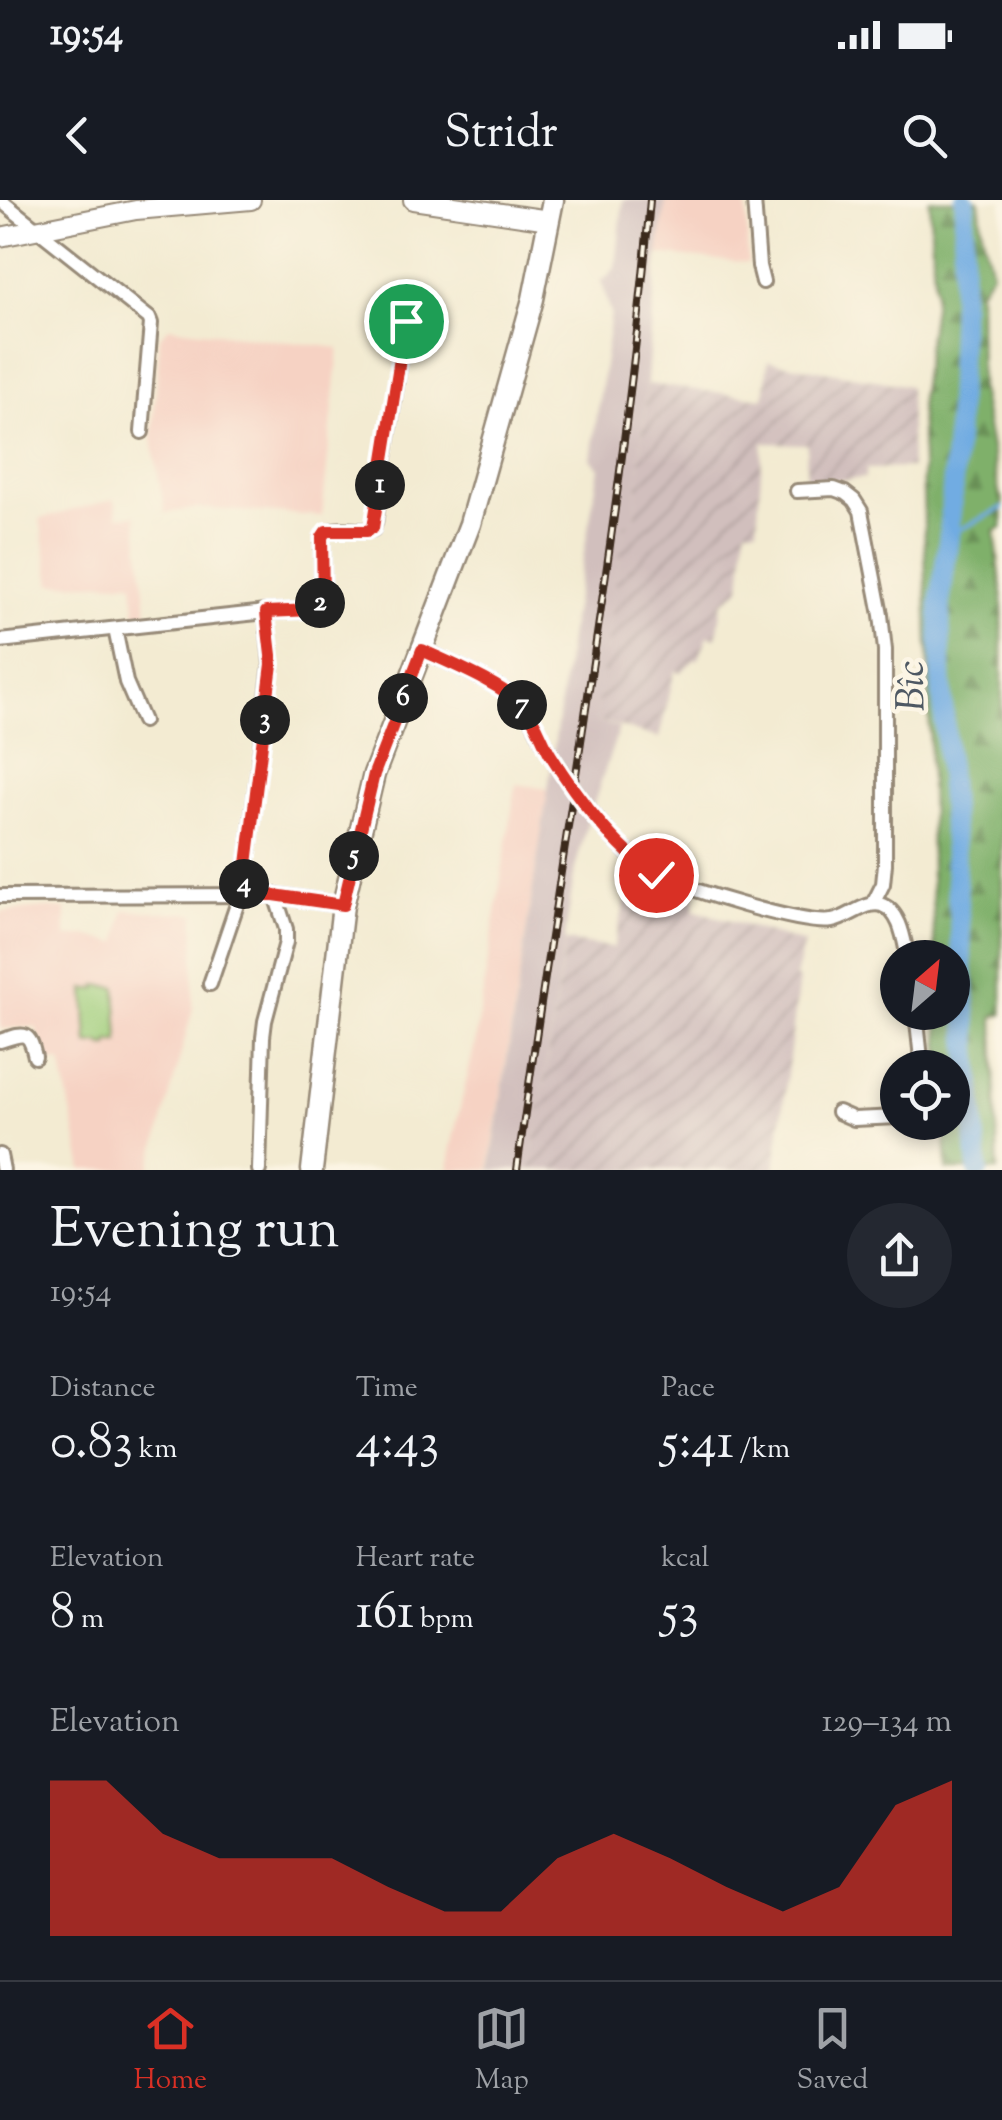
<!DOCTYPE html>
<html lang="en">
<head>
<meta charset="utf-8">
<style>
  :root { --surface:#171b24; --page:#242831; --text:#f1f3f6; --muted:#9ea1a6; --line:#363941; --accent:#d93025 }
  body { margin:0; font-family:"Sorts Mill Goudy",serif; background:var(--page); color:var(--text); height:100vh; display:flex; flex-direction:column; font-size:38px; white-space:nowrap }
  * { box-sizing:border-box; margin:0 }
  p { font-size:32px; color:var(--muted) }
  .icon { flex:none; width:55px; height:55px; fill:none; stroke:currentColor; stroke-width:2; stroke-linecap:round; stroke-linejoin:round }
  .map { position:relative; height:970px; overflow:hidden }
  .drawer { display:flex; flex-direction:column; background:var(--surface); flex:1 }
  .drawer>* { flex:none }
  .needle { width:65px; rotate:28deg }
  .controls { position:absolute; left:880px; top:740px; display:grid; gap:20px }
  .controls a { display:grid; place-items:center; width:90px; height:90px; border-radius:50%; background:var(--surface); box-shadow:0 5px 15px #0003; font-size:50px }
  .pin { position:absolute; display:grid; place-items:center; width:85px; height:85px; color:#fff; margin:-42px; border:5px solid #fff; border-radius:50%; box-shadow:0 2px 10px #0007 }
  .km { position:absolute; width:50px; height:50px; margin:-25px; border-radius:50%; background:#222; color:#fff; font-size:28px; line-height:50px; text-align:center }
  .round { display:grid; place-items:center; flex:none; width:105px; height:105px; border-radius:52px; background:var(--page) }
  .headline { display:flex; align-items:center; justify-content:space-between; height:170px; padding:0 50px }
  h1 { font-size:55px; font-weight:600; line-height:75px }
  .stats { display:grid; grid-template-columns:repeat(3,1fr); gap:15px; height:170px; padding:10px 50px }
  .stats div { display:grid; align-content:center }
  .stats b { font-size:50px; font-weight:600 }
  .stats small { font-size:28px; font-weight:400 }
  .stats p { font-size:28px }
  .chart { height:280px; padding:20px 50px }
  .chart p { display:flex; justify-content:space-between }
  .chart svg { width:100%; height:180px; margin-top:10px; fill:var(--accent); opacity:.7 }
  .status { display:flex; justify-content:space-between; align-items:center; height:70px; padding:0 50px; background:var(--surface); direction:ltr }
  .status svg { height:28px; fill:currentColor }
  header { display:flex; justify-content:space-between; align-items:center; height:130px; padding:0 50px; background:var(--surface); font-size:45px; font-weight:600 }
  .menu { display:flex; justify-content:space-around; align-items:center; height:140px; border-top:2px solid var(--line); background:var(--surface); font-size:28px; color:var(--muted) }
  .menu a { display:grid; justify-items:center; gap:5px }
  .menu .active { color:var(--accent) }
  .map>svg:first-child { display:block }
  .built { fill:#f6d2c3 }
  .industrial { fill:url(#industrial-furrows) }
  .railway { fill:#d1bfbd }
  .forest { fill:url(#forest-firs); stroke:#5d6d44; stroke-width:2.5 }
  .park { fill:#9fcd7a; stroke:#6d7c4c; stroke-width:2.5 }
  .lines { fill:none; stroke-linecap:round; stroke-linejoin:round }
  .stream { stroke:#71ace2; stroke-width:4 }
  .river { stroke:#71ace2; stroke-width:20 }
  .minor-casing { stroke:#978a78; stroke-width:18 }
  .secondary-casing { stroke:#978a78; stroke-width:22 }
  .primary-casing { stroke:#978a78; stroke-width:25 }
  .minor { stroke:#fff; stroke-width:12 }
  .secondary { stroke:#fff; stroke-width:18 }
  .primary { stroke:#fff; stroke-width:20 }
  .rail-casing { stroke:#3b2a1e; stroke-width:8 }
  .rail { stroke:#fcf5e5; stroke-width:4; stroke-dasharray:11; stroke-linecap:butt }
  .route-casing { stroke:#fff; stroke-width:20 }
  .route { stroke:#d93025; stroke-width:12 }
  .labels { text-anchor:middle; stroke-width:9; stroke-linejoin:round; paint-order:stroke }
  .water-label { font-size:40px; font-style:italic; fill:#4e5863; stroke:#fcf5e5 }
</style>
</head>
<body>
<div class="status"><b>19:54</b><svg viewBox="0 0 49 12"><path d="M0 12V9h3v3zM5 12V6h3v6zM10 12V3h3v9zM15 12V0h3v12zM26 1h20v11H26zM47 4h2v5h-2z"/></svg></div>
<header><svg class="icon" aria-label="back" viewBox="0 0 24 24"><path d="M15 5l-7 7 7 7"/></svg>Stridr<svg class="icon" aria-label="search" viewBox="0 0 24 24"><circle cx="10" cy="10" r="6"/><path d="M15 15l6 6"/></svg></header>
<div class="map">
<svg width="1002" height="970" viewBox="0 0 1002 970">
  <defs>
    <pattern id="industrial-furrows" width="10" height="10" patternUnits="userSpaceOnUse" patternTransform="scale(2.5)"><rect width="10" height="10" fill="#d1bfbd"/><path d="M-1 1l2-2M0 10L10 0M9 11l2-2" fill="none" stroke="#b4a4a2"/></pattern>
    <pattern id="forest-firs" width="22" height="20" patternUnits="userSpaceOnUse" patternTransform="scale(2.5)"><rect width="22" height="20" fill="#7fb06a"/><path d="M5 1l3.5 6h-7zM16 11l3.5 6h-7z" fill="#698f57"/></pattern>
  </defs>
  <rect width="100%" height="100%" fill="#fcf5e5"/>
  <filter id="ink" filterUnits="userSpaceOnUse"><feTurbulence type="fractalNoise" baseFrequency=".01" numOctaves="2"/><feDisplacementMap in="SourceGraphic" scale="20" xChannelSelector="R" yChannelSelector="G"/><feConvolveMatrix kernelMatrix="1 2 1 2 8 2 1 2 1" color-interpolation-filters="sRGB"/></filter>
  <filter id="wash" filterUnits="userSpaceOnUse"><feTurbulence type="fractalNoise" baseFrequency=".0048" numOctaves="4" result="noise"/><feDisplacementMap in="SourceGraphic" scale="40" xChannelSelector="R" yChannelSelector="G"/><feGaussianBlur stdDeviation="2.25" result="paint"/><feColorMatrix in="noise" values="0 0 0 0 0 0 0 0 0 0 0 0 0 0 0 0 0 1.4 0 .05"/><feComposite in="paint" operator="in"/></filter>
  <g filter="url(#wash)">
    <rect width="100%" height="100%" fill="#f3ebd2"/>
    <g class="built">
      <polygon points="666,0 746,0 748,63 658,54"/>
      <polygon points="169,127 339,148 322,316 198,308 165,313 152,240 160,136"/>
      <polygon points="115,299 118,316 136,315 148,418 136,420 133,382 51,384 40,319"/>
      <polygon points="516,584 548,589 489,970 449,970 451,947 475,843"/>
      <polygon points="47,708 66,709 66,737 86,736 118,743 124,710 195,714 193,808 150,970 83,970 61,862 46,863 36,827 0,829 0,712"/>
    </g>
    <g class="industrial">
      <polygon points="768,161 909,186 911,268 866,269 865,278 816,282 806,280 807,244 763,243 757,328 746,328 741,388 722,403 717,438 708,436 698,460 695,459 681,472 675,471 659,538 595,520 624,325 635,318 647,184 764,198"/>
      <polygon points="632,676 650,680 696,694 694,710 804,743 796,773 796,778 799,779 775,970 531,970 565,741 613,748"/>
    </g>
    <polygon class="railway" points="623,0 666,0 658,54 635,318 624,325 595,520 619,528 588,621 575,669 531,970 490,970 548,589 571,425 599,268 591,259 611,114 601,80 604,80 616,67"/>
    <polygon class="forest" points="929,0 979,0 982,31 992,72 979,91 980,188 1000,298 1002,298 1002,328 995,331 1002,397 1002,815 994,816 998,970 947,970 944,923 952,922 952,868 941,867 938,813 952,812 952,758 935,757 931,674 929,473 920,199 935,92"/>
    <polygon class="park" points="97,785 116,787 119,842 109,842 109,846 102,846 101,843 88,844 85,789 97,789"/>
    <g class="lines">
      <polyline class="stream" points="949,335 1002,308"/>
      <polyline class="river" points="965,0 956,239 949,335 940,404 941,477 978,970"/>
    </g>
  </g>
  <g filter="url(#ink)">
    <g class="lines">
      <g class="minor-casing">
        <g id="minor">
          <polyline points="0,0 149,118 151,123 142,232"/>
          <polyline points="754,0 759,66 763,82"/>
          <polyline points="797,291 834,289 845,293 854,300 861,311 881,415 885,450 885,664 883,684 873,704"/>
          <polyline points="115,429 126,482 143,521"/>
          <path d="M 0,441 L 266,412 L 313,410 L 323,400 L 322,337 C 334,322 356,334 373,329 L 375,323 L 406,121"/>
          <path d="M 423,450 C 451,464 500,483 522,505 C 533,516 537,531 545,544 C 565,580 621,658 657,675 C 685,689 804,726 832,721 C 848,719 866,700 882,705 C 901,712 904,741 908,758"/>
          <polyline points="0,696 275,695 343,705"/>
          <polyline points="210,784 245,681 271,464 266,412"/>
          <polyline points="916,812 922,868"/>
          <path d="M 0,841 C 25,833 29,830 35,857"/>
          <polyline points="838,912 854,919 898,917"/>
          <polyline points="0,955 3,970"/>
          <polyline points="259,970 263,837 265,821 286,742 286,729 275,695"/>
        </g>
      </g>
      <g class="secondary-casing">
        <g id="secondary">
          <polyline points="413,0 549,20"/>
          <polyline points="0,37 136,10 251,0"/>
        </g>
      </g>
      <g class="primary-casing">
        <polyline id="primary" points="312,970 343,705 374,574 470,324 533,99 553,0"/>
      </g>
      <use href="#minor" class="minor"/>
      <use href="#secondary" class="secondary"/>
      <use href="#primary" class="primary"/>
      <g class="rail-casing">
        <path id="rail" d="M 517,970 C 561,646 622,326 650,0"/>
      </g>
      <use href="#rail" class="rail"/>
    </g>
  </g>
  <g class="lines" filter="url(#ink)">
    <g class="route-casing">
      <path id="route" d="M 406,121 L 373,328 L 367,331 L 326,331 L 322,337 L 323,400 L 313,410 L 266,412 L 272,464 L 245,680 L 240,695 L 274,695 L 343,705 L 374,574 L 422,450 C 452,464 502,484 524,507 C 536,520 541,538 550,554 C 576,596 615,648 656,675"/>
    </g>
    <use href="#route" class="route"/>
  </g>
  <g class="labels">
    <g class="water-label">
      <text transform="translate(909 486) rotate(-91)" y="14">Bîc</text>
    </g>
  </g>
</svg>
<div class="controls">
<a><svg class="needle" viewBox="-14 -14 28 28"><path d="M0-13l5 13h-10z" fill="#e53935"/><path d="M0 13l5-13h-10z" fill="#9ea1a6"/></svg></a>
<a><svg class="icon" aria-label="locate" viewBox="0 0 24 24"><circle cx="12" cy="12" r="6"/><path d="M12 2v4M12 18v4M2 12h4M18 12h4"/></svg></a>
</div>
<div class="pin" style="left:406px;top:121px;background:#1e9e55"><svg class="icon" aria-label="arrive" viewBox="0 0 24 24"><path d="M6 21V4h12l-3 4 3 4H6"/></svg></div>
<div class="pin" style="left:656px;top:675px;background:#d93025"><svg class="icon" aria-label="check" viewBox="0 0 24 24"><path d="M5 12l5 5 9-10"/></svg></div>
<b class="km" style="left:380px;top:285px">1</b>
<b class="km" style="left:320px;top:403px">2</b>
<b class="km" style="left:265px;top:520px">3</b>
<b class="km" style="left:244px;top:684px">4</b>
<b class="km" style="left:354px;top:656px">5</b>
<b class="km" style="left:403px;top:498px">6</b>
<b class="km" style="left:522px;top:505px">7</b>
</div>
<section class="drawer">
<div class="headline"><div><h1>Evening run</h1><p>19:54</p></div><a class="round"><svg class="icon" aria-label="share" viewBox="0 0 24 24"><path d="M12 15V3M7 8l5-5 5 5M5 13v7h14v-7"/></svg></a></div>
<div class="stats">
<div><p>Distance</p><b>0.83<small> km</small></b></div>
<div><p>Time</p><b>4:43</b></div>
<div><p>Pace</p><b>5:41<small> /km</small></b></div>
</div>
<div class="stats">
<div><p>Elevation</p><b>8<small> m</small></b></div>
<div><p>Heart rate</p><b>161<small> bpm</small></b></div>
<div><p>kcal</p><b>53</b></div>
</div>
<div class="chart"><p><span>Elevation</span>129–134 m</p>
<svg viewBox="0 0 160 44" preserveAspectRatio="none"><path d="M0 44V6L10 6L20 19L30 25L40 25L50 25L60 32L70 38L80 38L90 25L100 19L110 25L120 32L130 38L140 32L150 12L160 6V44z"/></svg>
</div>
</section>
<nav class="menu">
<a class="active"><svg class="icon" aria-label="home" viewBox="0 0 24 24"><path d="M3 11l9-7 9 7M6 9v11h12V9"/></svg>Home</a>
<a><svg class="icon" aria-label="map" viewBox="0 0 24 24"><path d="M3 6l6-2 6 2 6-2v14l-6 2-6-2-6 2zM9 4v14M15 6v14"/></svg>Map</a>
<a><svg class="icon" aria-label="saved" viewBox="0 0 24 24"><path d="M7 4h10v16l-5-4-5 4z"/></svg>Saved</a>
</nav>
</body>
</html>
